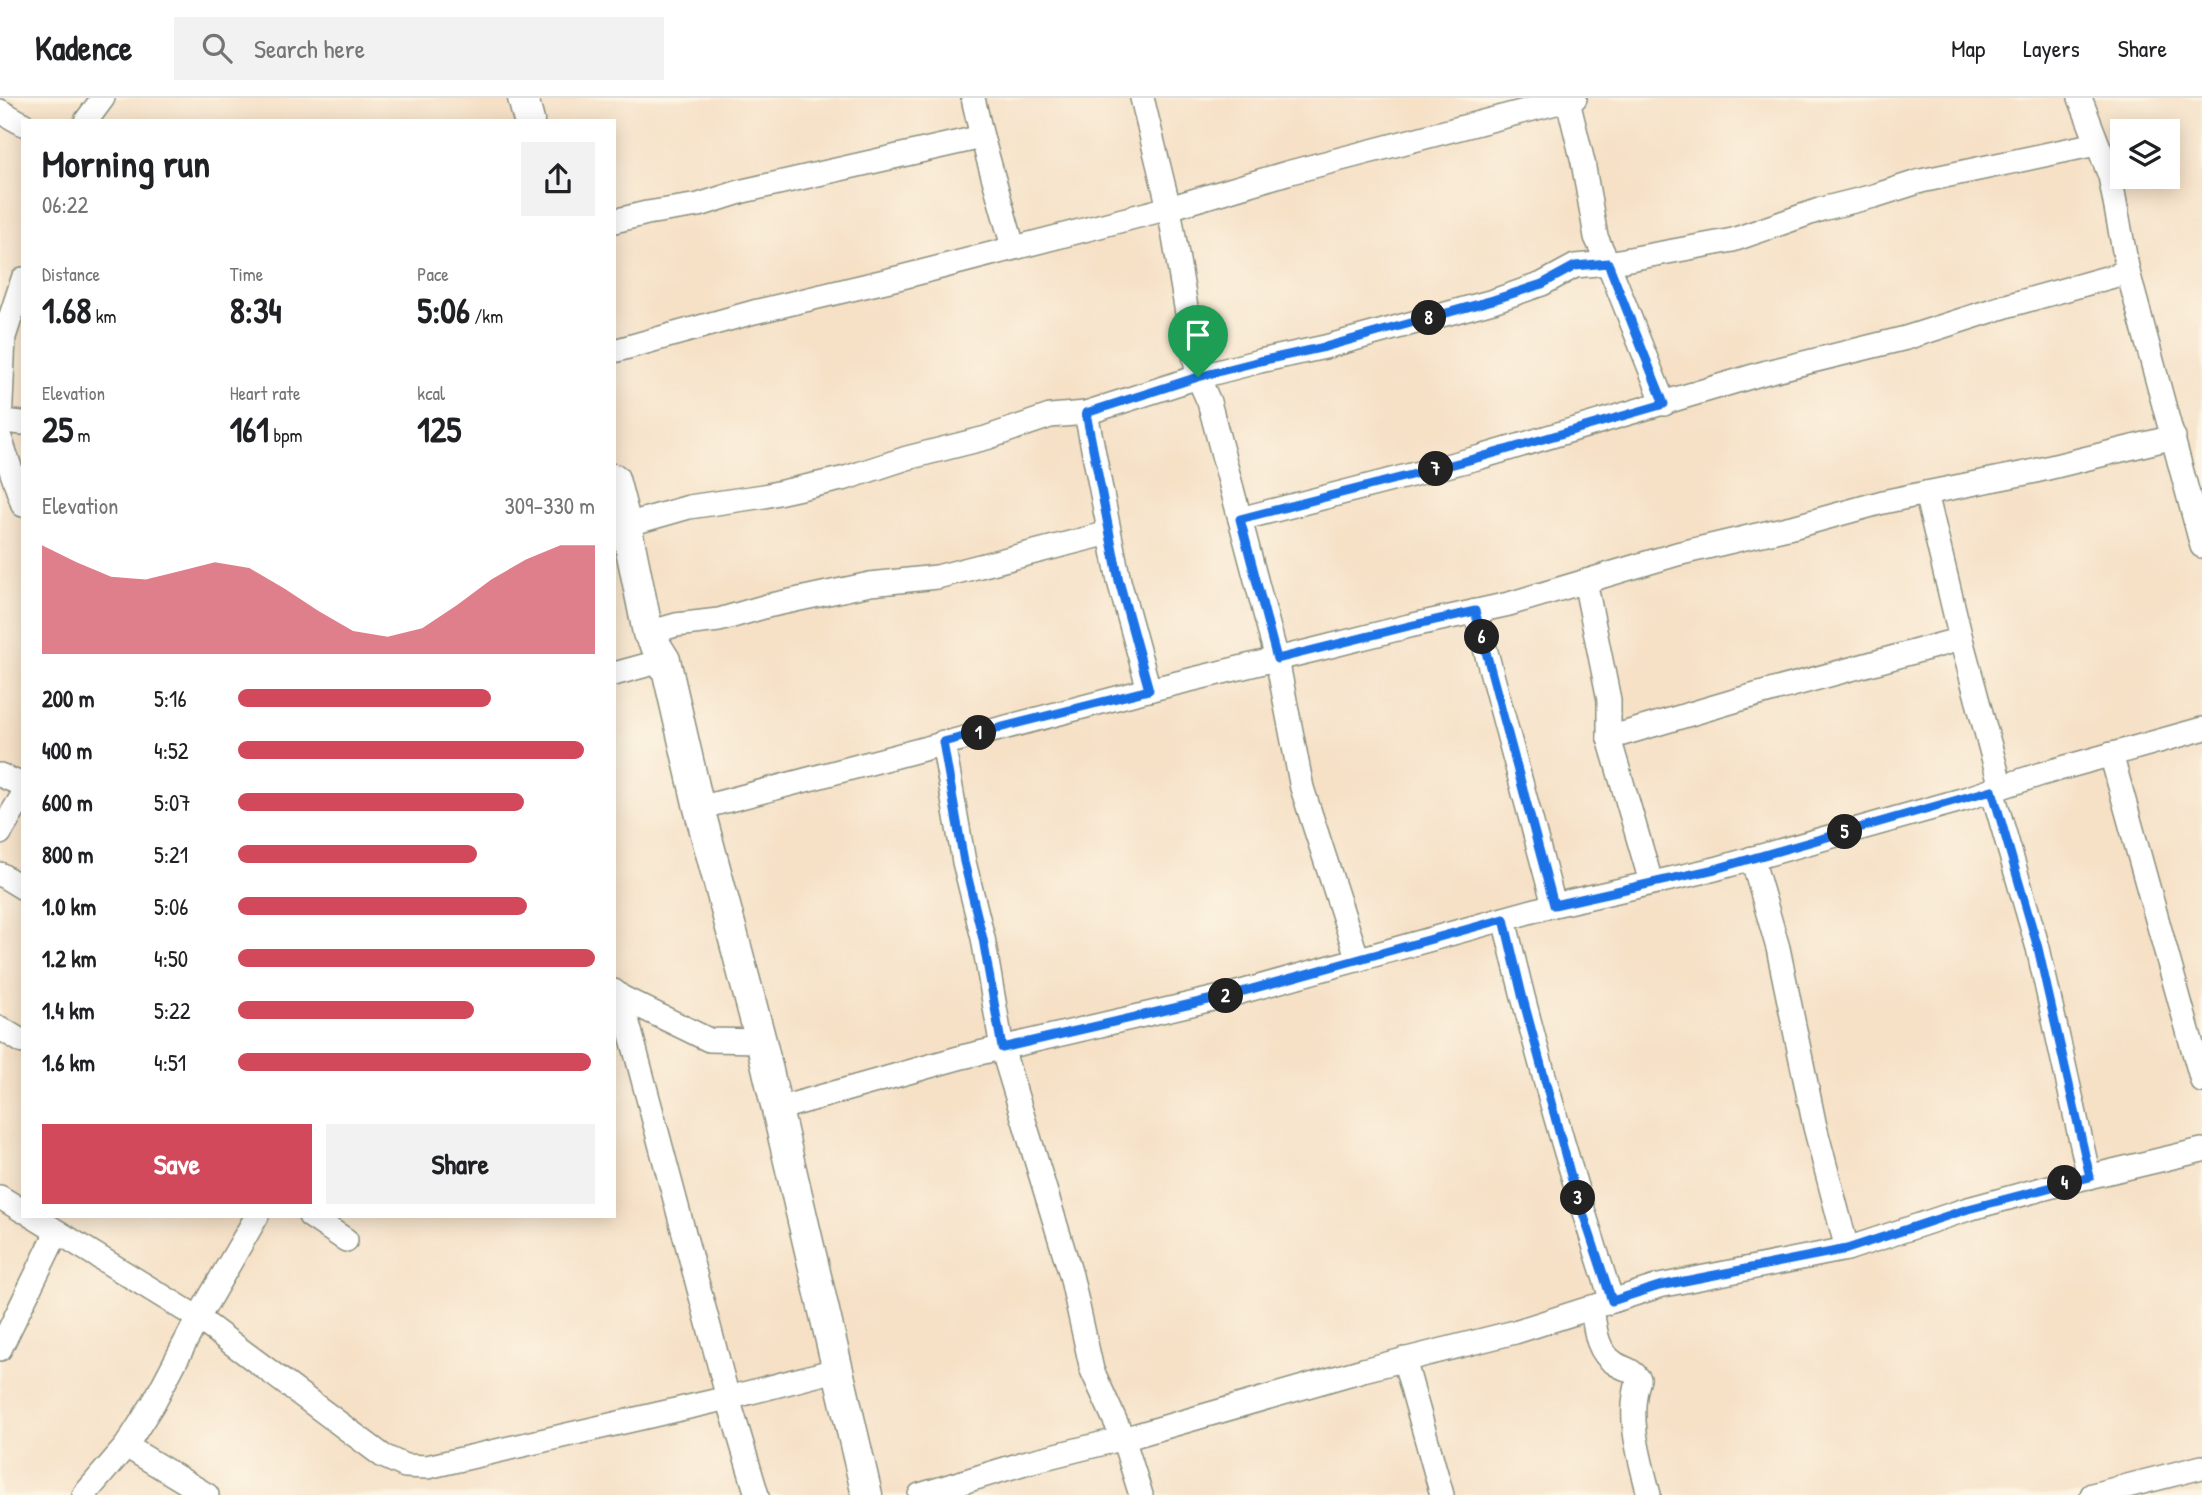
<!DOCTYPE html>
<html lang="en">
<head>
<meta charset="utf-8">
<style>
  :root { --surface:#fff; --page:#f2f2f2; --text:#202124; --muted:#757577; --line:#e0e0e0; --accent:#d1495b }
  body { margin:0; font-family:"Patrick Hand",sans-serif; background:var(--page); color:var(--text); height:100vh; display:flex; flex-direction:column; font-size:26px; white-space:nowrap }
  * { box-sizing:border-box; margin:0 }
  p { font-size:23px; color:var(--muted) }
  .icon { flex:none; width:38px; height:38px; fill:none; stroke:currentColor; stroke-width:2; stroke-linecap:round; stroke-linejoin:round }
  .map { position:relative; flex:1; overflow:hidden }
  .sheet { position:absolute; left:21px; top:21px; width:595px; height:1099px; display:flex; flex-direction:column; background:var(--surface); border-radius:0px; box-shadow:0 4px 18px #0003 }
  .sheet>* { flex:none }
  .fabs { position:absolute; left:2110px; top:21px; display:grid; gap:14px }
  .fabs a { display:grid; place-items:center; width:70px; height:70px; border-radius:0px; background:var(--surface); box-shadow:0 4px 18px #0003; font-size:35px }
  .pin { position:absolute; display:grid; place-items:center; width:60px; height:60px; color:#fff; margin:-72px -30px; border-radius:50% 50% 50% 0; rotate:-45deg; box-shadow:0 0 7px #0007 }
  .pin .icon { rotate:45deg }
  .km { position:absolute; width:35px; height:35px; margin:-18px; border-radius:50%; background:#222; color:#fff; font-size:19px; line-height:35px; text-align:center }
  .round { display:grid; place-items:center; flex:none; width:74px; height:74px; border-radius:0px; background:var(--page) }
  .overview { display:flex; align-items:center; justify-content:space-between; height:119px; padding:0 21px }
  h1 { font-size:38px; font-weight:800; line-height:52px }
  .stats { display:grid; grid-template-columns:repeat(3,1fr); gap:10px; height:119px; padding:7px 21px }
  .stats div { display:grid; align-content:center }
  .stats b { font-size:35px; font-weight:800 }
  .stats small { font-size:19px; font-weight:400 }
  .stats p { font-size:19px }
  .chart { height:196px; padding:14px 21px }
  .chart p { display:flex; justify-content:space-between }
  .chart svg { width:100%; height:126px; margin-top:7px; fill:var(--accent); opacity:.7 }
  .cta { display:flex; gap:14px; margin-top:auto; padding:14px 21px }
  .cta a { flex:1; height:80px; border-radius:0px; background:var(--accent); color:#fff; font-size:28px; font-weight:800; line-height:80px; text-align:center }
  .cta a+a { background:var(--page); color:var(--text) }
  ul { padding:0 21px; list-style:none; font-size:23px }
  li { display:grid; grid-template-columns:112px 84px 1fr; align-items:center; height:52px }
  li i { height:18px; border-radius:9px; background:var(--accent) }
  header { display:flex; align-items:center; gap:42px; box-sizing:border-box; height:98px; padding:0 35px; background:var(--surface); border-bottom:2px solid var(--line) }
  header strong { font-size:33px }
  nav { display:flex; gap:38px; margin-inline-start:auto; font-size:24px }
  .search { width:490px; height:63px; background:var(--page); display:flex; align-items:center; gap:18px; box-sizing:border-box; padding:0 24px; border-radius:0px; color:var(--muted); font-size:26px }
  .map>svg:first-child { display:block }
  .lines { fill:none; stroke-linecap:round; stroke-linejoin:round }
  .minor-casing { stroke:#8a8f7e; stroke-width:26 }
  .tertiary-casing { stroke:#8a8f7e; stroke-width:33 }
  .minor { stroke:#fff; stroke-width:23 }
  .tertiary { stroke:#fff; stroke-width:30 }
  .route-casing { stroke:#fff; stroke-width:14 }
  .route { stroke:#1a73e8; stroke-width:9 }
</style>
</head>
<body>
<header>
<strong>Kadence</strong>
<div class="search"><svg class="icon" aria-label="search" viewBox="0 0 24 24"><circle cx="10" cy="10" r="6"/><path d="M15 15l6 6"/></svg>Search here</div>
<nav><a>Map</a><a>Layers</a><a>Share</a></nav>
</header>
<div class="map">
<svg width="2202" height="1397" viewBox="0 0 2202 1397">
  <rect width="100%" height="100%" fill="#fcf5e5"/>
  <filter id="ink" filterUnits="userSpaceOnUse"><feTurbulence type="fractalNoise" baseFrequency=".0143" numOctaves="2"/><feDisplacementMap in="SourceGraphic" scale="14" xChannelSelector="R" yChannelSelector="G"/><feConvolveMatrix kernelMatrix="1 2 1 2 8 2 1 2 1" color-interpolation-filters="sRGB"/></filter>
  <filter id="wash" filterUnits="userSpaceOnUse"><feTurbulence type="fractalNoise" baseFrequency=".00686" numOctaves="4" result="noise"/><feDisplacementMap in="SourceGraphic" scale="28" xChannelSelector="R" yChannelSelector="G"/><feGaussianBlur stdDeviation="1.57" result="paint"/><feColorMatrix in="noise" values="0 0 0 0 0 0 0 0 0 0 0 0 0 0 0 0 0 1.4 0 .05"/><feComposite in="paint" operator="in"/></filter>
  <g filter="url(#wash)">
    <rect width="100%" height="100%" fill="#f6e1c7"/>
  </g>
  <g filter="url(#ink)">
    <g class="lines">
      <g class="minor-casing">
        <g id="minor">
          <polyline points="973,0 982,39 1013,149"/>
          <polyline points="1142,0 1169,110 1198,279 1209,304 1277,561 1302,690 1358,862"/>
          <polyline points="2080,0 2110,78 2128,174 2202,448"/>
          <polyline points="0,13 23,26"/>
          <polyline points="86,23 103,0"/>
          <polyline points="614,123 647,115 699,107 743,93 982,39"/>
          <polyline points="614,253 754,214 902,179 1169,110 1287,75 1575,0"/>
          <polyline points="1664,306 1608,165 1733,142 1822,111 1874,98 1921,83 2096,46"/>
          <polyline points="1086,315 1119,483 1149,592"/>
          <polyline points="1,323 23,325"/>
          <polyline points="0,327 4,239 23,181"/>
          <polyline points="0,340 23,407"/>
          <polyline points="1926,395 2031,374 2174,339"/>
          <polyline points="1240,421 1481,359 1767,274 1906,240 2006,208 2128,174"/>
          <polyline points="626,427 689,409 764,398 846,380 907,360 986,340 1050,318 1086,315 1198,279 1260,263 1325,249 1493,203 1542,186 1575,168 1608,165 1596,139 1583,64 1568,3"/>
          <polyline points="1585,483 1609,602 1609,640 1651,784"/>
          <polyline points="1475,513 1554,807"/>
          <polyline points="648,535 676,527 719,522 767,508 870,486 937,479 1109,435"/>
          <polyline points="614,576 665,562"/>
          <polyline points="1609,640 1741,601 1961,541"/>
          <polyline points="943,644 964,764 983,840 1002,950 1071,1177 1092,1272 1123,1340 1141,1397"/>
          <polyline points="2111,656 2202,983"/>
          <polyline points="0,677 23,687"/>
          <polyline points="1992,692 2038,850 2089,1079"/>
          <polyline points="699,710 1136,595 1318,551 1409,528 1509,506 1677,456 1796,428 1883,404 1926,395 1961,541 2001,689"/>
          <polyline points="0,735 23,697"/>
          <polyline points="1752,760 1778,850 1815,1029 1847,1151"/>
          <polyline points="0,776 23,790"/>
          <path d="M 1504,821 C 1534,950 1571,1077 1612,1203"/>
          <polyline points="614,893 621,899 709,942 761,943"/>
          <polyline points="621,899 728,1300 757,1397"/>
          <polyline points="0,930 23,944"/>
          <polyline points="777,1011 962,959 1230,897 1554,807 1715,771 1965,701 2041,676 2202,631"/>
          <polyline points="0,1099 23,1113"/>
          <polyline points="32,1118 198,1220 383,1358 405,1368 427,1369 728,1300 836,1272"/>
          <polyline points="310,1118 346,1142"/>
          <path d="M 1592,1209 C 1595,1230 1596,1254 1616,1266 C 1626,1272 1630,1270 1639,1281 C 1626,1319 1640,1360 1649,1397"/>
          <polyline points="0,1251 57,1134"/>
          <polyline points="1404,1261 1442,1397"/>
          <polyline points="126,1348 207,1397"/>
          <polyline points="84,1397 126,1348 154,1304 198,1220 257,1118"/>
          <polyline points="920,1397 1028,1364 1137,1337 1363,1272 1515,1234 1659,1188 1847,1151 1968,1111 2075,1082 2202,1052"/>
          <polyline points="2092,1397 2202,1369"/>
        </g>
      </g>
      <g class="tertiary-casing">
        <g id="tertiary">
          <polyline points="523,0 529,23"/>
          <polyline points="614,381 626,427 648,535 665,562 699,710 761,943 867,1397"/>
        </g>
      </g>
      <use href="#minor" class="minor"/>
      <use href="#tertiary" class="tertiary"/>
    </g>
  </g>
  <g class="lines" filter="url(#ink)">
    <g class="route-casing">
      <polygon id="route" points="1608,165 1664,306 1481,359 1240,421 1277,561 1409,528 1475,513 1554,807 1715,771 1992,692 2038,850 2090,1079 1968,1111 1847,1151 1659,1188 1612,1203 1572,1082 1522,897 1504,821 1230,897 1002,950 983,841 964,764 943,644 1149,592 1119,483 1086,315 1198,279 1260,263 1325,249 1493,202 1542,186 1575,168"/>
    </g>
    <use href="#route" class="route"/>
  </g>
</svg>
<div class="fabs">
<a><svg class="icon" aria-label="layers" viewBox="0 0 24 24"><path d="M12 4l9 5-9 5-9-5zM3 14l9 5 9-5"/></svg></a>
</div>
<div class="pin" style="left:1198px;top:279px;background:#1e9e55"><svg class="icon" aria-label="arrive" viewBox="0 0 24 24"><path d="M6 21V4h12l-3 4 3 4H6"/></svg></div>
<b class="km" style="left:979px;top:635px">1</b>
<b class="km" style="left:1226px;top:898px">2</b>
<b class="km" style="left:1578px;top:1100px">3</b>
<b class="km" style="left:2065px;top:1085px">4</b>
<b class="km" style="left:1845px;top:734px">5</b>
<b class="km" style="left:1482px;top:539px">6</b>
<b class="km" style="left:1436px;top:371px">7</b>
<b class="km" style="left:1429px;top:220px">8</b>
<section class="sheet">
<div class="overview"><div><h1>Morning run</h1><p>06:22</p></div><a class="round"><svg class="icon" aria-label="share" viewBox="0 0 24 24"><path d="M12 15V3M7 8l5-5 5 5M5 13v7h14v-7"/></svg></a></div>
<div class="stats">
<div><p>Distance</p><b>1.68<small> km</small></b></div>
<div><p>Time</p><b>8:34</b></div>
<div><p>Pace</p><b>5:06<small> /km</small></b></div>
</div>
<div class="stats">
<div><p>Elevation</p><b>25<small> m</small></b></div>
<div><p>Heart rate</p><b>161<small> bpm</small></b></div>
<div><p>kcal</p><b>125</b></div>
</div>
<div class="chart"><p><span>Elevation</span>309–330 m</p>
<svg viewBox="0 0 160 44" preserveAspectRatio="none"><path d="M0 44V6L10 12L20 17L30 18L40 15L50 12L60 14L70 21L80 29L90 36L100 38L110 35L120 27L130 18L140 11L150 6L160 6V44z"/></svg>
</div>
<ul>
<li><b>200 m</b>5:16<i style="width:71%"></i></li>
<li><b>400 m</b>4:52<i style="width:97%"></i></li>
<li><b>600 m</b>5:07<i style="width:80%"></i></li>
<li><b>800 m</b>5:21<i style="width:67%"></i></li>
<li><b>1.0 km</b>5:06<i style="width:81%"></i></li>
<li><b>1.2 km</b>4:50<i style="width:100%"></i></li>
<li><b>1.4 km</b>5:22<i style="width:66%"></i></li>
<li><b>1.6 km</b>4:51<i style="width:99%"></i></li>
</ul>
<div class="cta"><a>Save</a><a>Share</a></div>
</section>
</div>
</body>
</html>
